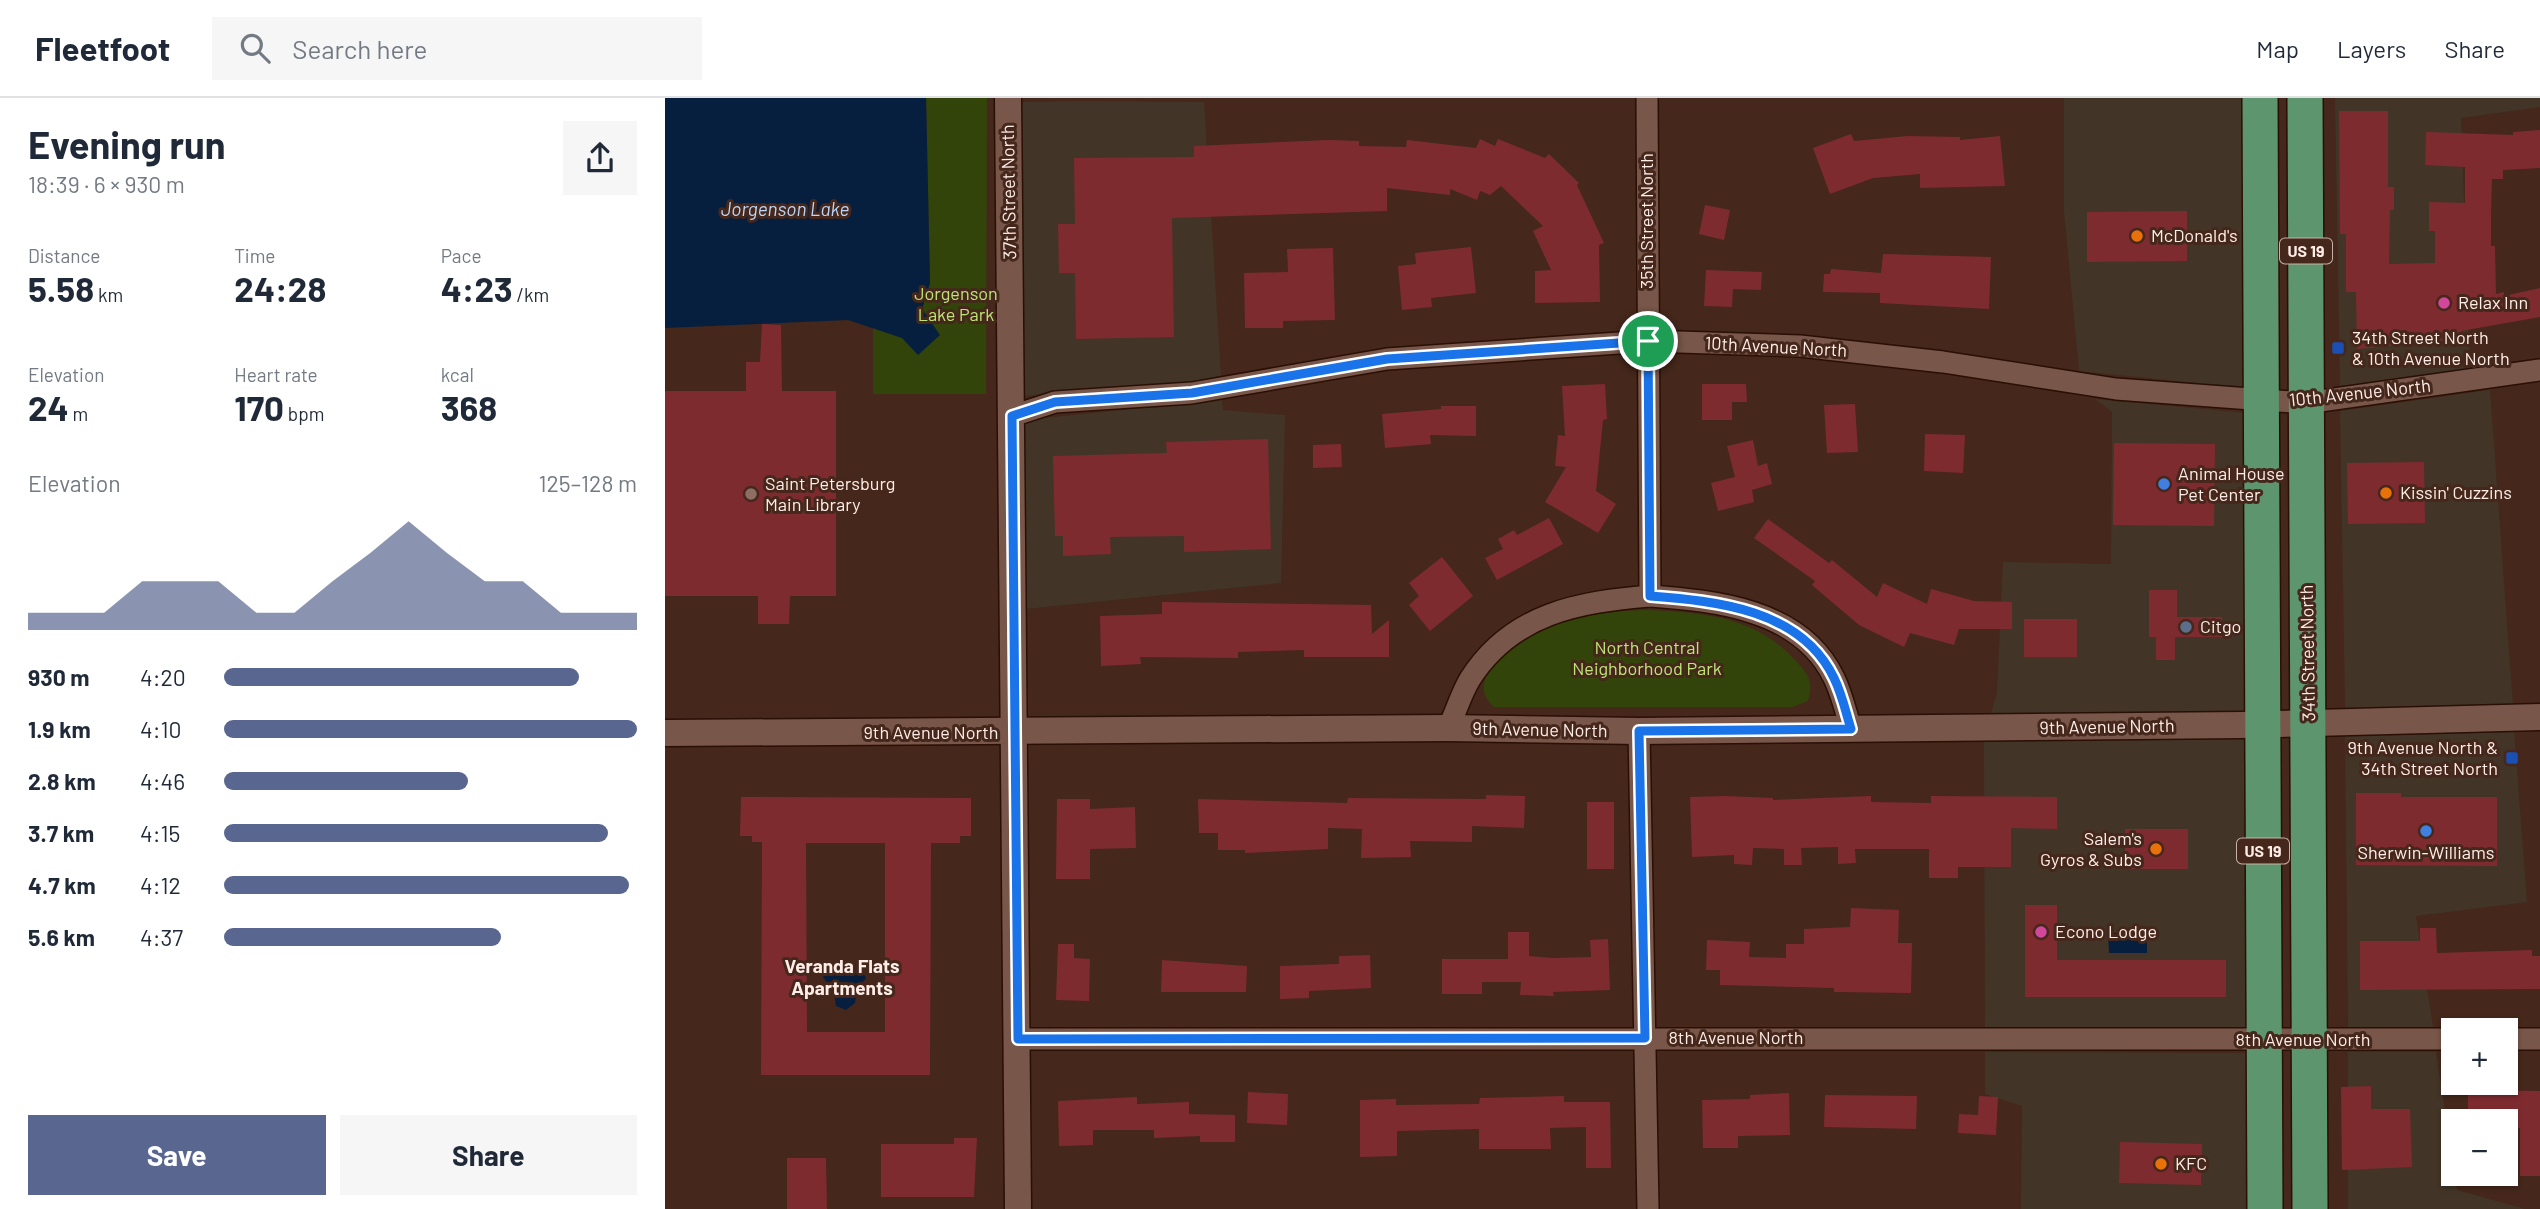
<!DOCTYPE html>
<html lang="en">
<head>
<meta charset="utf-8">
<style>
  :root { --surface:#fff; --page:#f6f6f7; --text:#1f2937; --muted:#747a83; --line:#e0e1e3; --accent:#596790 }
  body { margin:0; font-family:Barlow,sans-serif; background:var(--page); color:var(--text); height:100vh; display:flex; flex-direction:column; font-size:26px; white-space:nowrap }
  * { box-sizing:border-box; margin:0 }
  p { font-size:23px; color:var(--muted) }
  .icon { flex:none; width:38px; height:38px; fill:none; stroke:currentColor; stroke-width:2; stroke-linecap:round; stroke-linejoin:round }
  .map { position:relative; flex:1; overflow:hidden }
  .panel { display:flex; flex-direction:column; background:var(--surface); width:665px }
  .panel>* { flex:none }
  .fabs { position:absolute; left:1776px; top:920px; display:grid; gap:14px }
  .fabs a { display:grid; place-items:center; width:77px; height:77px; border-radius:0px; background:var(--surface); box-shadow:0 2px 5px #0004; font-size:35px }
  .pin { position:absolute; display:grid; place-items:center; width:60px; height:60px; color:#fff; margin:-30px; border:4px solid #fff; border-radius:50%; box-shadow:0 2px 7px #0007 }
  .round { display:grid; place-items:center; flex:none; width:74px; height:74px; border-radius:0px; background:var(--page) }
  .overview { display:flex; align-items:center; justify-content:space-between; height:119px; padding:0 28px }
  h1 { font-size:38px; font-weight:700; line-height:52px }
  .metrics { display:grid; grid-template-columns:repeat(3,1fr); gap:10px; height:119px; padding:7px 28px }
  .metrics div { display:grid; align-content:center }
  .metrics b { font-size:35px; font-weight:700 }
  .metrics small { font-size:19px; font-weight:400 }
  .metrics p { font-size:19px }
  .chart { height:196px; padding:14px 28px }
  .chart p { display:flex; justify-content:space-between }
  .chart svg { width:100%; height:126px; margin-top:7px; fill:var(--accent); opacity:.7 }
  .primary-button { display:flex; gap:14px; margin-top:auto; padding:14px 28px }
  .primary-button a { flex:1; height:80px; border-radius:0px; background:var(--accent); color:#fff; font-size:28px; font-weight:700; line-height:80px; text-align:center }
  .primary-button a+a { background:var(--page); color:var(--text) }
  ul { padding:0 28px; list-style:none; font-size:23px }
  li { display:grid; grid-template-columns:112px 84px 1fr; align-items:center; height:52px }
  li i { height:18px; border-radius:9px; background:var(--accent) }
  header { display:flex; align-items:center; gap:42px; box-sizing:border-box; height:98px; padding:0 35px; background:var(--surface); border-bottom:2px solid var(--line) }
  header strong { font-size:33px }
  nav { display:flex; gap:38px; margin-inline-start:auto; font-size:24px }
  .search { width:490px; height:63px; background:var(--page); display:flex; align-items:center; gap:18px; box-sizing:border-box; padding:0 24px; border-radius:0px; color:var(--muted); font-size:26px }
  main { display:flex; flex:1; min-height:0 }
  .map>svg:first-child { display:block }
  .commercial { fill:#423527 }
  .green { fill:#324409 }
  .water { fill:#061f3f }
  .building { fill:#7e2b30; fill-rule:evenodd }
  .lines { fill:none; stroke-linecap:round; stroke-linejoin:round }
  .minor-casing { stroke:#2a0f05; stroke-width:24 }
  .tertiary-casing { stroke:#2a0f05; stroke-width:29 }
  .trunk-casing { stroke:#2a0f05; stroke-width:38 }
  .minor { stroke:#785649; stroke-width:21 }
  .tertiary { stroke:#785649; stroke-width:26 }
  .trunk { stroke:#5d966e; stroke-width:35 }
  .route-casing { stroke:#fff; stroke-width:14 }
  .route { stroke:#1a73e8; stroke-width:9 }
  .food-dot { fill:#e8710a; stroke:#45271b; stroke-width:2.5 }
  .hotel-dot { fill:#d1479c; stroke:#45271b; stroke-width:2.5 }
  .transit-dot { fill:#1a4fb4; stroke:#45271b; stroke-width:2.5 }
  .shop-dot { fill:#3f7fe0; stroke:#45271b; stroke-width:2.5 }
  .education-dot { fill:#8d6e63; stroke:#45271b; stroke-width:2.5 }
  .service-dot { fill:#5c6f8a; stroke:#45271b; stroke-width:2.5 }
  .labels { text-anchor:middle; stroke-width:6; stroke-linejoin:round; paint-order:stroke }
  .shield { fill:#45271b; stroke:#c7b2aa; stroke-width:2 }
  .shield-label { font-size:16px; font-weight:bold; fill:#ffeee8 }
  .street-label { font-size:18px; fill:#ffeee8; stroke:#45271b }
  .poi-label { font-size:18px; fill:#ffeee8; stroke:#45271b; text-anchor:start }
  .park-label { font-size:18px; fill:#bde578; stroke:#45271b }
  .water-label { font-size:19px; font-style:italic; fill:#bbd6fa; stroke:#45271b }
  .neighbourhood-label { font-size:19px; font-weight:bold; fill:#ffeee8; stroke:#45271b }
</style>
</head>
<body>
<header>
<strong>Fleetfoot</strong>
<div class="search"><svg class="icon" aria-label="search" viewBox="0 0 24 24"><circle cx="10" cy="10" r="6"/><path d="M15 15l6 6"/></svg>Search here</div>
<nav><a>Map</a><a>Layers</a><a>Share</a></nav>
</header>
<main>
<section class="panel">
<div class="overview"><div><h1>Evening run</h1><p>18:39 · 6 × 930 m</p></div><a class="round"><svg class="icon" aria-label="share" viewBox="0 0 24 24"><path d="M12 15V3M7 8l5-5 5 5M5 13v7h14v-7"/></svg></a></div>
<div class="metrics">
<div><p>Distance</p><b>5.58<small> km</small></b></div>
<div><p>Time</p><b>24:28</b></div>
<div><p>Pace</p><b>4:23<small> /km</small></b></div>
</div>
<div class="metrics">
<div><p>Elevation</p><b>24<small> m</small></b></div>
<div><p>Heart rate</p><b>170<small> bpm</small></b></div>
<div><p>kcal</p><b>368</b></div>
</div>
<div class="chart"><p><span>Elevation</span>125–128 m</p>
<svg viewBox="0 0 160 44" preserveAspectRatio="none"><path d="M0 44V38L10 38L20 38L30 27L40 27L50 27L60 38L70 38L80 27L90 17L100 6L110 17L120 27L130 27L140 38L150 38L160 38V44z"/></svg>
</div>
<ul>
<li><b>930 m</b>4:20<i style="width:86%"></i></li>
<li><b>1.9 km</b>4:10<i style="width:100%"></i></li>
<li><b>2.8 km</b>4:46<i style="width:59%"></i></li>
<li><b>3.7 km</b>4:15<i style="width:93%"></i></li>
<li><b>4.7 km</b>4:12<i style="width:98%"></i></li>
<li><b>5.6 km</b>4:37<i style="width:67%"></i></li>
</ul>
<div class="primary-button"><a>Save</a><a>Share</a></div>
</section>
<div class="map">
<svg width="1875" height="1111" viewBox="0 0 1875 1111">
  <rect width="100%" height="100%" fill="#45271b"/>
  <g class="commercial">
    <polygon points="1399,0 1580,0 1581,290 1414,273 1399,113"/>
    <polygon points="1670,0 1875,0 1875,9 1796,20 1805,270 1675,288"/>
    <polygon points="424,3 539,4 556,278 525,284 358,298 354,4"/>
    <polygon points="1825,292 1848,608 1680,611 1675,313"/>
    <polygon points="1430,301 1581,315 1583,614 1325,618 1332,595 1338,464 1446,466 1447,314"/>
    <polygon points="557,302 558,312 620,317 616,485 360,511 358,322"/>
    <polygon points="1849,632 1862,804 1751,818 1768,929 1683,929 1680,636"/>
    <polygon points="1583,639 1583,930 1320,929 1319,642"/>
    <polygon points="1320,954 1583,955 1583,1111 1356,1111 1357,1008 1320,996"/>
    <polygon points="1683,954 1771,954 1792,1092 1860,1111 1683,1111"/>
  </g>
  <g class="green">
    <polygon points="261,0 322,0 321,296 208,296 208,229 237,240 274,238 257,211 265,185"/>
    <path d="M 980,512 C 1035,514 1090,518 1129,561 C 1143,575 1149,583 1143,603 L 1127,609 L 829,609 C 791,576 868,535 895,525 C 923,515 951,513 980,512 Z"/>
  </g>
  <g class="water">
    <polygon points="0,0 261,0 265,185 257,211 275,237 253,257 237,240 183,222 0,230"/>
    <polygon points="1443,835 1482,835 1482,855 1444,855"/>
    <polygon points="175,861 194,868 201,880 192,892 190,905 181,912 171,908 169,895 158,879 161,871"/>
  </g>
  <g class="building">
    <polygon points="1674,13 1723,13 1723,89 1729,89 1729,112 1725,112 1724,166 1770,165 1770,133 1764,133 1764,104 1800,105 1800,69 1760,67 1761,34 1848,37 1848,34 1875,32 1875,70 1838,72 1838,81 1827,81 1826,115 1826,148 1830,148 1831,196 1839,194 1839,198 1875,190 1875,219 1796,233 1796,241 1692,251 1691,194 1681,194 1681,136 1675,136"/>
    <polygon points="1186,36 1189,43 1243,38 1295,39 1295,42 1335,38 1340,88 1255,90 1255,76 1208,80 1165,96 1148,50"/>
    <polygon points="815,41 830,48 833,41 880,60 884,56 914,85 912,87 939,145 934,147 935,204 870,205 870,173 886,172 868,133 878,128 836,88 825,97 815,93 812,102 785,91 785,97 722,90 722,113 507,120 509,239 411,241 410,175 394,175 393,126 410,126 409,60 529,59 529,48 664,42 694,43 694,48 741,49 742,42 811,50"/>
    <polygon points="1040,107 1065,112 1059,142 1034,136"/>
    <polygon points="1522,113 1522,163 1422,164 1422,114"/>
    <polygon points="806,149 811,195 766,200 767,209 737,212 733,168 751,166 750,155"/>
    <polygon points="668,150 670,222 618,223 618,230 580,230 579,175 623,174 622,151"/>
    <polygon points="1218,156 1326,159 1324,211 1215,205 1215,195 1158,194 1159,176 1165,176 1166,171 1216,175"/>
    <polygon points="1041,172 1097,174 1096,192 1068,191 1067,209 1039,208"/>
    <polygon points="97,226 116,227 117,293 171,293 171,498 125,498 124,526 93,526 93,498 0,498 0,293 81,293 81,264 95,264"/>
    <polygon points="940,286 942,321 938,322 931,393 951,406 933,435 880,404 901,369 890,368 893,337 900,338 897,288"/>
    <polygon points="1037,286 1081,286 1082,304 1067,304 1067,322 1037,322"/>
    <polygon points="1190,306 1193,354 1162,355 1159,307"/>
    <polygon points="776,308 811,308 811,338 765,337 766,346 720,350 717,316 776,311"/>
    <polygon points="1260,336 1300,337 1298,375 1259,373"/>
    <polygon points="603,341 606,451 519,454 519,438 445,439 446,456 398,458 398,438 390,438 388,358 502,355 501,344"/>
    <polygon points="1088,342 1093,368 1102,365 1107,386 1087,392 1089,404 1053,413 1046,385 1070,379 1062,348"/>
    <polygon points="1449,345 1550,346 1549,428 1448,427"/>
    <polygon points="676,346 677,369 648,370 648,347"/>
    <polygon points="1759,364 1760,425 1683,426 1682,365"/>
    <polygon points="884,420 898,446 832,482 820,460 838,451 833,441 849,432 852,437"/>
    <polygon points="1103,421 1164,465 1167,462 1212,499 1218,485 1262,506 1266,491 1309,503 1347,504 1347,531 1294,531 1289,547 1245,535 1239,549 1194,527 1147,487 1150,483 1089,440"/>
    <polygon points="777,459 808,498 765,533 744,507 754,498 744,485"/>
    <polygon points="1484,492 1512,492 1512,519 1557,519 1557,539 1510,539 1510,562 1491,562 1491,539 1484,539"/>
    <polygon points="497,504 706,507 707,536 724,522 724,559 639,559 639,552 573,554 573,560 475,559 476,566 436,568 435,518 497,516"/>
    <rect x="1359" y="521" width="53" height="38"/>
    <polygon points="1691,695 1736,695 1736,699 1832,699 1832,768 1691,767"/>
    <polygon points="821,697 860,698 859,730 807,728 807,744 745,743 746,759 696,760 697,731 663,730 663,751 580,755 580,752 553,752 553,735 534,735 533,701 682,705 683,700 821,701"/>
    <polygon points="1061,698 1108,700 1108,702 1206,698 1206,704 1266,705 1266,698 1392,699 1392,731 1346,730 1346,769 1293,769 1293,780 1264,780 1264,751 1190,751 1191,765 1173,766 1173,749 1136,750 1137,767 1119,767 1119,751 1088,750 1087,767 1069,766 1069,757 1027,759 1025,699"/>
    <path d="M 76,699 L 306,700 L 306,738 L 295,738 L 295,745 L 266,745 L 265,977 L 96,977 L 97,744 L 87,744 L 87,738 L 75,738 ZM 141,745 L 220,745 L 220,934 L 142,934 Z"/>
    <polygon points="392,701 425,701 425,711 470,709 471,750 425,751 425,781 391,781"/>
    <rect x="922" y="704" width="27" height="67"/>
    <rect x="1460" y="731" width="63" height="40"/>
    <polygon points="1360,807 1392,807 1392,862 1561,862 1561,899 1360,899"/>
    <polygon points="1186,810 1234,812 1233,845 1247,845 1246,895 1169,894 1169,890 1055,887 1055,872 1041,872 1042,842 1085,844 1084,859 1121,860 1121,846 1139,846 1139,831 1185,829"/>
    <polygon points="1755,830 1771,830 1772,855 1867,852 1867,858 1875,858 1875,891 1695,892 1695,843 1755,843"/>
    <polygon points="843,834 864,834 864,858 888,860 926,859 925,842 943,841 945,892 888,894 889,898 855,897 856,884 817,884 817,896 777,896 777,861 843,861"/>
    <polygon points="393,846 409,846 409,860 425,861 424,903 391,902"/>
    <polygon points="705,857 706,890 644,893 644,900 615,901 615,868 674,866 674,858"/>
    <polygon points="497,862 582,868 581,894 496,894"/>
    <polygon points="1706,988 1706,1011 1745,1011 1747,1069 1677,1072 1676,989"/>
    <polygon points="1803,992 1875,993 1875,1078 1855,1078 1855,1030 1841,1030 1841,1024 1803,1024"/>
    <polygon points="583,994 623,996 622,1027 582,1025"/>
    <polygon points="1124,995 1125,1037 1073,1038 1073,1050 1038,1050 1037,1002 1085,1001 1085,997"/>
    <polygon points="1160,997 1252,998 1251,1031 1159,1029"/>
    <polygon points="899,998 899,1004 945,1004 946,1070 921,1070 921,1029 885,1030 886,1051 814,1051 814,1031 732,1033 732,1058 695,1059 695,1002 731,1001 731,1007 814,1006 815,1000"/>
    <polygon points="1314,998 1333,999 1331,1037 1293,1035 1294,1016 1313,1017"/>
    <polygon points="472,999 472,1006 524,1004 524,1016 570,1017 570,1044 535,1044 535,1038 489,1040 489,1032 428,1032 428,1047 394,1048 393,1003"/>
    <polygon points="289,1040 312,1040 309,1099 216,1099 216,1046 289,1046"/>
    <polygon points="1455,1044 1537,1046 1536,1087 1454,1085"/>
    <polygon points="122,1060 161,1060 162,1111 122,1111"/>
  </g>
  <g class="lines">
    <g class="minor-casing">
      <g id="minor">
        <polyline points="347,318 390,304 527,295 722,261 983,243 1135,248 1278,264 1451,291 1641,305 1875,272"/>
        <path d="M 985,498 C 1051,503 1136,511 1169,580 C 1177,596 1181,615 1186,631"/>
        <path d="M 783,630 C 791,614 796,596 805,581 C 847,515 914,504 985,498 L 982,0"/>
        <polyline points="974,633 983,1111"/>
        <polyline points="353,941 1788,941"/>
        <polyline points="1841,941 1875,941"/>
      </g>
    </g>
    <g class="tertiary-casing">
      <g id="tertiary">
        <polyline points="343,0 353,1111"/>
        <polyline points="0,635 783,630 974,633 1577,627 1875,619"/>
      </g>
    </g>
    <g class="trunk-casing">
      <g id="trunk">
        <polyline points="1595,0 1600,1111"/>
        <polyline points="1640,0 1645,1111"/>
      </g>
    </g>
    <use href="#minor" class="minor"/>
    <use href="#tertiary" class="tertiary"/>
    <use href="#trunk" class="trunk"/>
  </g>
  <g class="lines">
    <g class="route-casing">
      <path id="route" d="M 983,243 L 985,498 C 1051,503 1136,511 1169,580 C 1177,596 1181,615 1186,631 L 974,633 L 980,940 L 353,941 L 347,318 L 390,304 L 527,295 L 722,261 Z"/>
    </g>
    <use href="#route" class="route"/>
  </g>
  <g class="food-dot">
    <circle cx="1472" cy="138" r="7"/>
    <circle cx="1721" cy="395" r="7"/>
    <circle cx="1491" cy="751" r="7"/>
    <circle cx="1496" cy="1066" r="7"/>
  </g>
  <g class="hotel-dot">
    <circle cx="1779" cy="205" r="7"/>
    <circle cx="1376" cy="834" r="7"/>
  </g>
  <g class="transit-dot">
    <rect x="1666" y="243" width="14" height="14" rx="3.5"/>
    <rect x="1840" y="653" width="14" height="14" rx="3.5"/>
  </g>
  <g class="shop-dot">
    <circle cx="1499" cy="386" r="7"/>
    <circle cx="1761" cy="733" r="7"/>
  </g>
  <circle class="education-dot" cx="86" cy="396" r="7"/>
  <circle class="service-dot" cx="1521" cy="529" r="7"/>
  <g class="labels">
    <g class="shield">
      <rect x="1615" y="140.5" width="52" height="25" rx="5"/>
      <rect x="1572" y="740.5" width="52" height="25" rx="5"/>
    </g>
    <g class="shield-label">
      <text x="1641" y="159">US 19</text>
      <text x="1598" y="759">US 19</text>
    </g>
    <g class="street-label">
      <text transform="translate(344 94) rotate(-91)" y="6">37th Street North</text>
      <text transform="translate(982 123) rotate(-90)" y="6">35th Street North</text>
      <text transform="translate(1111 249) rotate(3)" y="6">10th Avenue North</text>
      <text transform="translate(1695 295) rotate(-6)" y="6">10th Avenue North</text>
      <text transform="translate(1643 555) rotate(-91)" y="6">34th Street North</text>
      <text transform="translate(1442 629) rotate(-1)" y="6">9th Avenue North</text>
      <text transform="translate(875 632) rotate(1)" y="6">9th Avenue North</text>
      <text x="266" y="641">9th Avenue North</text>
      <text x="1071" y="946">8th Avenue North</text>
      <text x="1638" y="948">8th Avenue North</text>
    </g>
    <g class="poi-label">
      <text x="1486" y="144">McDonald's</text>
      <text x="1793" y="211">Relax Inn</text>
      <text x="1687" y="246">34th Street North<tspan x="1687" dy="21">&amp; 10th Avenue North</tspan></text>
      <text x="1513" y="382">Animal House<tspan x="1513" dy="21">Pet Center</tspan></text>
      <text x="100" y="392">Saint Petersburg<tspan x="100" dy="21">Main Library</tspan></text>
      <text x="1735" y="401">Kissin' Cuzzins</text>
      <text x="1535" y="535">Citgo</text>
      <text x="1833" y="656" text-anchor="end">9th Avenue North &amp;<tspan x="1833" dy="21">34th Street North</tspan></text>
      <text x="1477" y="747" text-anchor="end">Salem's<tspan x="1477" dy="21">Gyros &amp; Subs</tspan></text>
      <text x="1761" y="761" text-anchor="middle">Sherwin-Williams</text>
      <text x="1390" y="840">Econo Lodge</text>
      <text x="1510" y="1072">KFC</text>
    </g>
    <g class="park-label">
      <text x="291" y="202">Jorgenson<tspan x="291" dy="21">Lake Park</tspan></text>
      <text x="982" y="556">North Central<tspan x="982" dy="21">Neighborhood Park</tspan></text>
    </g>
    <g class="water-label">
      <text x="120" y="118">Jorgenson Lake</text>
    </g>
    <g class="neighbourhood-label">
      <text x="177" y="875">Veranda Flats<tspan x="177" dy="22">Apartments</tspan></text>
    </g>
  </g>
</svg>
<div class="fabs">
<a>+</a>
<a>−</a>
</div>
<div class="pin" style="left:983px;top:243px;background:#1e9e55"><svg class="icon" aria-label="arrive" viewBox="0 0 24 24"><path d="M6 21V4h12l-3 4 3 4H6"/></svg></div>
</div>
</main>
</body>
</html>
